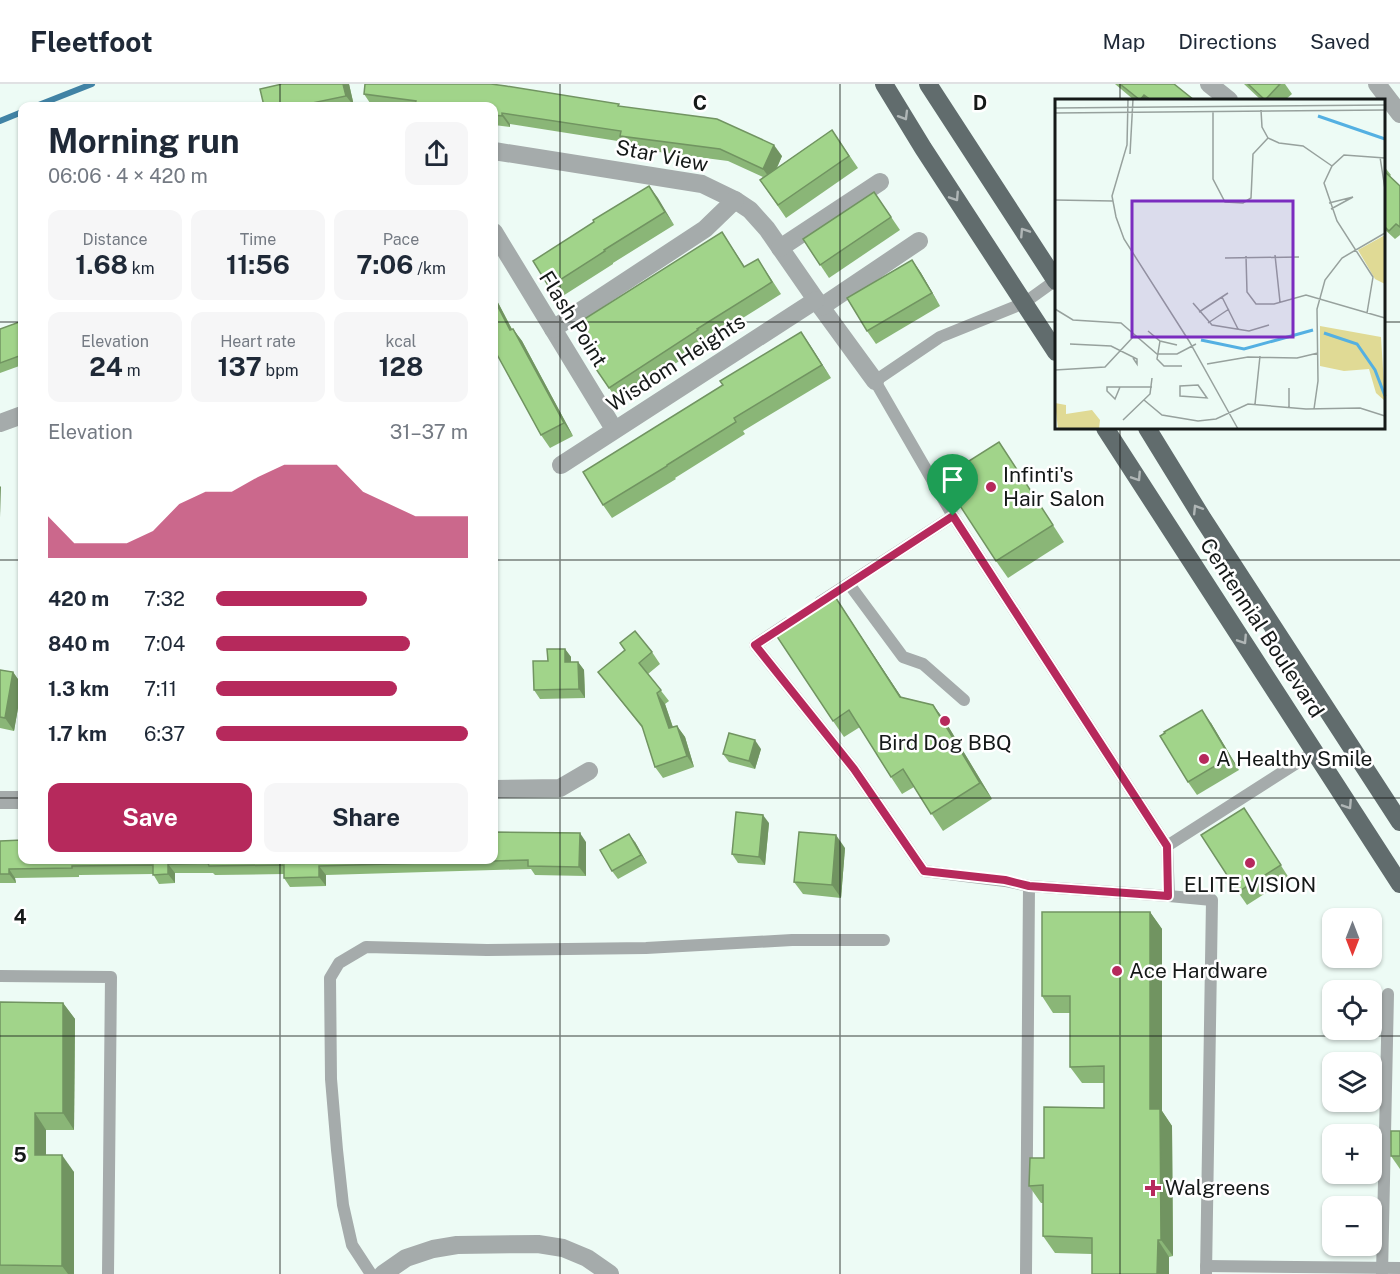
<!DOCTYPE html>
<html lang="en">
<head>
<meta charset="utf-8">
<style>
  :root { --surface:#fff; --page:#f6f6f7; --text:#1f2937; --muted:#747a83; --line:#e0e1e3; --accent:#b6295c }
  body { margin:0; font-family:"Public Sans",sans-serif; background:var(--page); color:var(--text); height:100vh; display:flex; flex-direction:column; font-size:22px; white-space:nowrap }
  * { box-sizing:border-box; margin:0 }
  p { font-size:20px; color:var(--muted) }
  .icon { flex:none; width:33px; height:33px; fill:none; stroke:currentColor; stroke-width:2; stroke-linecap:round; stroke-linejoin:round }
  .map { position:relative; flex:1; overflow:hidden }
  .details { position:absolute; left:18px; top:18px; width:480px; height:762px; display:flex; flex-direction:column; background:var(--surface); border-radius:12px; box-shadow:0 2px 4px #0004 }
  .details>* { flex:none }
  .needle { width:39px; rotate:180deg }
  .fabs { position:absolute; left:1322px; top:824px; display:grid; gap:12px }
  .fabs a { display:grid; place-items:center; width:60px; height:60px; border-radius:12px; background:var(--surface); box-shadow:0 2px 4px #0004; font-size:30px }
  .pin { position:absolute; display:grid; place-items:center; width:51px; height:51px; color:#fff; margin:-62px -26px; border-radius:50% 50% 50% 0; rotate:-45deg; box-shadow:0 0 6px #0007 }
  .pin .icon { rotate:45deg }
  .round { display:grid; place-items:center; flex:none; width:63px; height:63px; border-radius:12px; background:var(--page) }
  .headline { display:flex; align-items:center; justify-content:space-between; height:102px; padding:0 30px }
  h1 { font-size:33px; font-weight:700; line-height:45px }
  .metrics { display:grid; grid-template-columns:repeat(3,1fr); gap:9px; height:102px; padding:6px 30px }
  .metrics div { display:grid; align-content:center; border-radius:12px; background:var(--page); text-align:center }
  .metrics b { font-size:26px; font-weight:700 }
  .metrics small { font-size:16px; font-weight:400 }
  .metrics p { font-size:16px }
  .chart { height:168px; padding:12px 30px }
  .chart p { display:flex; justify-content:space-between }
  .chart svg { width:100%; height:108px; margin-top:6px; fill:var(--accent); opacity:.7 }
  .cta { display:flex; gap:12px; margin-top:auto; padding:12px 30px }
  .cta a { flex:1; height:69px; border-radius:12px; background:var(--accent); color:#fff; font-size:24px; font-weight:700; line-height:69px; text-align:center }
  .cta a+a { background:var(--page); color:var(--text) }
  ul { padding:0 30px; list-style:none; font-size:20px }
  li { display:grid; grid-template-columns:96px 72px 1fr; align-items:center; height:45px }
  li i { height:15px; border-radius:8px; background:var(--accent) }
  header { display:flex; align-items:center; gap:36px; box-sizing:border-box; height:84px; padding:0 30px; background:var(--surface); border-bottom:2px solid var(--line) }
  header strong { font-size:28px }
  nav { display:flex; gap:33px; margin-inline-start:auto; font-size:21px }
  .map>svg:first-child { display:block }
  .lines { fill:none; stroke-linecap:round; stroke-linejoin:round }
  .stream { stroke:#4183a5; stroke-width:6 }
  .service { stroke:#a5abab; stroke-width:12 }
  .minor { stroke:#a5abab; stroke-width:18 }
  .primary { stroke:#616c6d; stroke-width:18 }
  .wall { fill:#8ab677 }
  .shaded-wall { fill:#719461 }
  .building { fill:#a1d48a; stroke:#719461; stroke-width:1.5 }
  .oneway { stroke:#b0b6b6 }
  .route-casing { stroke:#fff; stroke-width:12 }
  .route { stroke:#b6295c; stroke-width:8 }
  .grid { fill:none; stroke:#151918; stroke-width:1.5; stroke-opacity:0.55 }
  .poi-dot { fill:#b6295c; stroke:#fff; stroke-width:2 }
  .labels { text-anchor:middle; stroke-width:5; stroke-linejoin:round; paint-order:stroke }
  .street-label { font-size:21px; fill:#151918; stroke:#fff }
  .poi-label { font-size:21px; fill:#151918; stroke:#fff; text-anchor:start }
  .inset-river { fill:none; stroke:#54b0e2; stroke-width:3 }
  .inset-road { fill:none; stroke:#97a19d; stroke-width:1.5 }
  .view { fill:#7b2cbf; fill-opacity:0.15; stroke:#7b2cbf; stroke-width:3 }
  .inset-edge { fill:none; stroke:#151918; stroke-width:3 }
  .grid-label { font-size:20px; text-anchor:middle; font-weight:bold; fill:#151918; stroke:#fff; stroke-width:5; stroke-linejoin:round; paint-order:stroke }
</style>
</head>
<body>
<header>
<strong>Fleetfoot</strong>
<nav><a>Map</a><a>Directions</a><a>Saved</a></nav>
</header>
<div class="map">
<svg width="1400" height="1190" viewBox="0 0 1400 1190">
  <rect width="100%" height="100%" fill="#edfbf5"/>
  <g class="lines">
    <g class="stream">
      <polyline points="36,22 92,0"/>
      <polyline points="0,37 22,28"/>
    </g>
    <g class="service">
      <polyline points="1056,196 1024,219 940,253 875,297 953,432 1167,762 1169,812"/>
      <polyline points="849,500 903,573 923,580 964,616"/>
      <polyline points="820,518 953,432"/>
      <polyline points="788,539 755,561 854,685 924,787 1005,797 1029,802 1169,812 1212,816 1206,1190"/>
      <polyline points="1167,762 1314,668"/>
      <polyline points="0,892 111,893 108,1190"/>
      <polyline points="1206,1182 1400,1184"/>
      <polyline points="371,1190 352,1161 343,1121 337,1066 331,995 330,894 339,879 366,863 487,866 646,864 792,856 884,856"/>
      <polyline points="1026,1190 1029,802"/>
      <polyline points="1382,1190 1388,910"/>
    </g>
    <g class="minor">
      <polyline points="1209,0 1229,16"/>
      <polyline points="1377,0 1400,30"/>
      <polyline points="494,67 702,100 735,116 750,126 767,145 821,223 875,297"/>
      <polyline points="494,148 614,345"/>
      <polyline points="780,164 880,98"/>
      <polyline points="821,223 919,157"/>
      <polyline points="553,245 705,145 735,116"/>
      <polyline points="0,339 22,331"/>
      <polyline points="561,381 816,216"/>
      <polyline points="494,705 560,704 589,687"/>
      <polyline points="0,716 22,716"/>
      <polyline points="383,1190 406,1174 433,1165 457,1161 538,1160 563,1164 587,1174 610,1190"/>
    </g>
    <g class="primary">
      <polyline points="884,0 923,64 1056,268"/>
      <polyline points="928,0 1056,197"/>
      <polyline points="1105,344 1400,800"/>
      <polyline points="1147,344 1203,435 1400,738"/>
    </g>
  </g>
  <g class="wall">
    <polygon points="282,0 349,0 354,22 264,22"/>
    <polygon points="1115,0 1174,0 1194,16 1134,16"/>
    <polygon points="1244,0 1285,0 1292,10 1285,16 1261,16"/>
    <polygon points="364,10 620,22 782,72 777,84 832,46 858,84 786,134 760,96 763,93 728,77 628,64 624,58 510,40 510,43 494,41 494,22 372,22"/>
    <polygon points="1383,81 1391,91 1390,92 1400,102 1400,151 1395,155 1383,144"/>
    <polygon points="649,102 674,141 613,179 613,180 558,215 549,203"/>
    <polygon points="874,108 900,146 829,194 803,155"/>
    <polygon points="722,148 745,183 758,175 781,210 706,257 707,259 618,317 594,282 599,279"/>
    <polygon points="912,176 921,189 940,222 876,260 867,247"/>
    <polygon points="494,211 512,245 513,245 522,257 573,352 550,364 541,351 494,265"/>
    <polygon points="22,237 22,281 0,289 0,245"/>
    <polygon points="801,248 831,294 743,347 745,350 675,394 676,395 612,434 603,421 723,301"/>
    <polygon points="999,358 1064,458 1008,494 996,477"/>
    <polygon points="832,508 901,613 933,621 945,637 992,715 943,747 914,703 902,710 891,693 860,643 844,653 833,637"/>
    <polygon points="565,565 571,573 571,578 578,578 584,586 585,614 540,615 534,606 548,577"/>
    <polygon points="652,568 660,580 648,590 669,617 665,620 673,643 677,642 685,653 694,683 663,694 655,683 643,645 598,588"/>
    <polygon points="0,586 13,588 22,601 14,647 0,644"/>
    <polygon points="1211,639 1239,686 1197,711 1188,698"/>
    <polygon points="761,665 755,685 729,678 723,670"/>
    <polygon points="1244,724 1289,794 1247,821 1238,808"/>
    <polygon points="769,739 765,781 738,779 732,770"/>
    <polygon points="0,757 22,776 586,758 586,792 535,791 531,785 326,791 326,802 290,803 284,794 284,790 215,791 213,789 175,789 175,799 159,800 153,790 79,791 79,793 15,794 16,799 0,799"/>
    <polygon points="635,758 647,779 618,795 612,787"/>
    <polygon points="845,764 841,814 803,810 794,798"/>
    <polygon points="1150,828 1162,845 1162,1027 1172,1042 1173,1172 1169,1173 1169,1190 1092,1190 1092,1170 1055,1169 1043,1152 1043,1119 1041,1119 1029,1102 1044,1074 1104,1024 1104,999 1082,999 1070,983 1070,929 1053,929 1042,912"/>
    <polygon points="0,918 63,919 75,935 74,1046 46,1046 46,1071 74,1088 74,1190 0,1190"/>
    <polygon points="1400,1047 1400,1085 1391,1072"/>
  </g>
  <g class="shaded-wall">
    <polygon points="343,0 349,0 354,22 346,12"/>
    <polygon points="1144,11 1148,16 1140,16"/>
    <polygon points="502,29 510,40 510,43 502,32"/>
    <polygon points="774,61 782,72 771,96 763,85"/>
    <polygon points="649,102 658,114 674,141 665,128"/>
    <polygon points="912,176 921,189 940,222 932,209"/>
    <polygon points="494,211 519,259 510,246 494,215"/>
    <polygon points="513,245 522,257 573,352 564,339"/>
    <polygon points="801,248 810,261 831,294 822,281"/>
    <polygon points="0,402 1,403 0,434"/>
    <polygon points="832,508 843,525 912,629 900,613"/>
    <polygon points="494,528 495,530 496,564 494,560"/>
    <polygon points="565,565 571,573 571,587 565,578"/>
    <polygon points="578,578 584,586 585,614 579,605"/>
    <polygon points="13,588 22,601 14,647 5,634"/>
    <polygon points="657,609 665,620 677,656 669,644"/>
    <polygon points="933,621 945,637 992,715 980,699"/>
    <polygon points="1202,626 1211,639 1239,686 1230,673"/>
    <polygon points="677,642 685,653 694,683 687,672"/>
    <polygon points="755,656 761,665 755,685 749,677"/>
    <polygon points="763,731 769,739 765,781 759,773"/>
    <polygon points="580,749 586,758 586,792 579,783"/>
    <polygon points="629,750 635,758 647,779 641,771"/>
    <polygon points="836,751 845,764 841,814 832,801"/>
    <polygon points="168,780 175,789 175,799 168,790"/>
    <polygon points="319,782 326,791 326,802 319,793"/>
    <polygon points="9,785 15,794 16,799 9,790"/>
    <polygon points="1150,828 1162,845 1162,1027 1172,1042 1173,1172 1161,1156 1150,1025"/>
    <polygon points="63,919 75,935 74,1046 63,1029"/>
    <polygon points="35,1029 46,1046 46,1088 35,1071"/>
    <polygon points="62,1071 74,1088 74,1190 68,1190 62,1182"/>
    <polygon points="1158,1156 1169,1173 1169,1190 1157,1190"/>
  </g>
  <g class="building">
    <polygon points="282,0 343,0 346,12 298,22 264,22 260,5"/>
    <polygon points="365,0 491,0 506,2 619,20 618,22 717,35 774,61 763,85 720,65 620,52 621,47 502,29 502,32 494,31 494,22 429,22 415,21 416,17 364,10"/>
    <polygon points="1120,0 1174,0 1194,16 1151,16 1144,11 1140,16"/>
    <polygon points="1248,0 1280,0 1265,16"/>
    <polygon points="832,46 849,72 778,121 760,96"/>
    <polygon points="1383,86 1400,102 1400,143 1396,140 1389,147 1383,141"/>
    <polygon points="649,102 665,128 604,166 605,167 549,203 533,177 594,138 593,136"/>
    <polygon points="874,108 891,133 820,181 803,155"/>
    <polygon points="722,148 744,183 758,175 772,198 697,245 698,246 609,304 594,282 599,279 575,241"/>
    <polygon points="912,176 932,209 867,247 847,214"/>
    <polygon points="494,215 510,246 513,245 564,339 541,351 494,265"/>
    <polygon points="22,237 22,271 0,279 0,245"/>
    <polygon points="801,248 822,281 734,334 736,338 667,381 667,382 603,421 583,388 723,301 720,297"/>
    <polygon points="999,358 1053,441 996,477 942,394"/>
    <polygon points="832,508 900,613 933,621 980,699 931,730 903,685 891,693 849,626 833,637 774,548"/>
    <polygon points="635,547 652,568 639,579 661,606 657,609 669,644 677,642 687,672 655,683 642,642 598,588 625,566 620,559"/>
    <polygon points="547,565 565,565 565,578 578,578 579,605 534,606 533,577 548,577"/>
    <polygon points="0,586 13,588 5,634 0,633"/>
    <polygon points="1202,626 1230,673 1188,698 1160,652 1165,649 1164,648"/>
    <polygon points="729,649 755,656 749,677 723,670"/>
    <polygon points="1244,724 1281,781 1238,808 1201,751"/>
    <polygon points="736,728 763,731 759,773 732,770"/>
    <polygon points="494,748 580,749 579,783 528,782 528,776 319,782 319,793 284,794 284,781 209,782 208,779 168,780 168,790 153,791 153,781 72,782 72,784 9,785 9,790 0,790 0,757 22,756 22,776 494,776"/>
    <polygon points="799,748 836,751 832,801 794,798"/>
    <polygon points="629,750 641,771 612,787 600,766"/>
    <polygon points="1042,828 1150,828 1150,1025 1160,1025 1161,1156 1158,1156 1157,1190 1092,1190 1092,1154 1043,1152 1043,1101 1029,1102 1030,1074 1044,1074 1044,1023 1104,1024 1104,982 1070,983 1070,912 1042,912"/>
    <polygon points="0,918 63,919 63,1029 35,1029 35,1071 62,1071 62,1182 0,1181"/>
    <rect x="1391" y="1047" width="9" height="25"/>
  </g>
  <defs><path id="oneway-chevron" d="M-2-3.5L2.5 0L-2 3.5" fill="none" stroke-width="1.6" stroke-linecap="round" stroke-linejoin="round" transform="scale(1.5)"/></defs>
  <g class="oneway">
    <use href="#oneway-chevron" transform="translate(904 32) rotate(59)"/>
    <use href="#oneway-chevron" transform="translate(955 113) rotate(57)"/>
    <use href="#oneway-chevron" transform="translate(1024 148) rotate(-123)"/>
    <use href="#oneway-chevron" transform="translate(1137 393) rotate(57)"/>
    <use href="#oneway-chevron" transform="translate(1197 425) rotate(-122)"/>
    <use href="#oneway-chevron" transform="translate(1243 556) rotate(57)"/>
    <use href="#oneway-chevron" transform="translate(1348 721) rotate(57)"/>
  </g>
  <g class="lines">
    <g class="route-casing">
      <polygon id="route" points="953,432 1167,762 1168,812 1029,802 1005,796 924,787 854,685 755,561"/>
    </g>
    <use href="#route" class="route"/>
  </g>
  <path class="grid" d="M 280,0 L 280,22M 560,0 L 560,1190M 840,0 L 840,1190M 1120,0 L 1120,16M 0,238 L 22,238M 494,238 L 1056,238M 1384,238 L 1400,238M 1120,344 L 1120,1190M 0,476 L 22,476M 494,476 L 1400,476M 0,714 L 22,714M 494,714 L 1400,714M 280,776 L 280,1190M 0,952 L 1400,952"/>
  <g class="poi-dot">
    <circle cx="991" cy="403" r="6"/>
    <circle cx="945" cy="637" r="6"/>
    <circle cx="1204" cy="675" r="6"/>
    <circle cx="1250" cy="779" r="6"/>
    <circle cx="1117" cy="887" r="6"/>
    <path d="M1150 1095h6v6h6v6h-6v6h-6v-6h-6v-6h6z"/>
  </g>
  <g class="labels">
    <g class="street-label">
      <text transform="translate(662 72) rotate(11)" y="7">Star View</text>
      <text transform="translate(573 235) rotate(58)" y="7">Flash Point</text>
      <text transform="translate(676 279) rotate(-33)" y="7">Wisdom Heights</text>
      <text transform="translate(1262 544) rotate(57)" y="7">Centennial Boulevard</text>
    </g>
    <g class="poi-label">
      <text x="1003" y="398">Infinti's<tspan x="1003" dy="24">Hair Salon</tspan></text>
      <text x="945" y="666" text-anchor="middle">Bird Dog BBQ</text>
      <text x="1216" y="682">A Healthy Smile</text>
      <text x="1250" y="808" text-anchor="middle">ELITE VISION</text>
      <text x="1129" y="894">Ace Hardware</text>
      <text x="1165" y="1111">Walgreens</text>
    </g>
  </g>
  <g transform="translate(1055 15)">
    <rect width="330" height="330" fill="#edfbf5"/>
    <path d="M 330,136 L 330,185 L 320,180 L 303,151 ZM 265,227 L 326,238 L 330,302 L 321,294 L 314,270 L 289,272 L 265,267 ZM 0,304 L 11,306 L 11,315 L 37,311 L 45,321 L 44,330 L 3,330 Z" fill="#e0da95"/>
    <path class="inset-river" d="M 263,17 L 330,40M 269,234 L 302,245 L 320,271 L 330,297M 146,241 L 189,250 L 258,231"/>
    <path class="inset-road" d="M 73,0 L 72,46 L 57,97 L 61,118 L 69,140 L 134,242 L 183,330M 0,9 L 330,6M 206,11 L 207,28 L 213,39 L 224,44 L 248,47 L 277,67M 158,12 L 158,80 L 170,103 L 188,104 L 196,99 L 198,55 L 213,39M 0,14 L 330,11M 75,55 L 78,0M 325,58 L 330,90M 0,101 L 58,102M 274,104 L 298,98 L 276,110M 220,156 L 225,203M 191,157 L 192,193 L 201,205 L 219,205 L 251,196 L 330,219M 170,159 L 244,158M 167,198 L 183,230M 138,204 L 157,226 L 194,232 L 214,226M 0,210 L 18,221 L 66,224 L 102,255 L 122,255 L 141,245M 144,213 L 173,194M 312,214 L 318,178 L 282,122 L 269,84 L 277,67 L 289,56 L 330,59M 153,224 L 174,210M 93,232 L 105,242 L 122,246M 105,242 L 102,260 L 109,267 L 127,267M 15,245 L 56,247 L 82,260 L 82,265 L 78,259M 152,265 L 193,258 L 242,259 L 263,254M 0,271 L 50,268 L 79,237M 143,286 L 152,299 L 125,297 L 125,287 ZM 65,288 L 60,300 L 52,292 L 52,288 L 97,288M 234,289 L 234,309M 89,301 L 107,316 L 143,322 L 161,320 L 193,305 L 251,310 L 305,309 L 330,317M 200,305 L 205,257M 259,310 L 263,282 L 262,210 L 270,181 L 287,159 L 330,134M 68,321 L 95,295 L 97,279"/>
    <path class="view" d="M 77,102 L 238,102 L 238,238 L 77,238 Z"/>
    <rect width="330" height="330" class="inset-edge"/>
  </g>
  <g class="grid-label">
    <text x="700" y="26">C</text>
    <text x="980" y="26">D</text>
    <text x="20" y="840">4</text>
    <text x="20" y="1078">5</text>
  </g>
</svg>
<div class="fabs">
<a><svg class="needle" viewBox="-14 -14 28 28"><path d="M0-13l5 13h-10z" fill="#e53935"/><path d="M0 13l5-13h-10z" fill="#747a83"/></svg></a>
<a><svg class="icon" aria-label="locate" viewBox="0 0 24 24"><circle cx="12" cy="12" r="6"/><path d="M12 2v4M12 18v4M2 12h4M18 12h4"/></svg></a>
<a><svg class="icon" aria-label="layers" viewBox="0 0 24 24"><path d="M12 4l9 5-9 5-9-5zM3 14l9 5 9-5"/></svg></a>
<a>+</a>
<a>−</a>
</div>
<div class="pin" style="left:953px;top:432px;background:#1e9e55"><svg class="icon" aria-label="arrive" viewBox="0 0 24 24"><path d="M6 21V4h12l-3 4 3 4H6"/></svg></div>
<section class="details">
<div class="headline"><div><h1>Morning run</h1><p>06:06 · 4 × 420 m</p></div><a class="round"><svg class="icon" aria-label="share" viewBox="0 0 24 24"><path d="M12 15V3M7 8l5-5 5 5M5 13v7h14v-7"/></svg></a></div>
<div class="metrics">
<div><p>Distance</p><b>1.68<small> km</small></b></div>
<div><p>Time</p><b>11:56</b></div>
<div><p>Pace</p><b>7:06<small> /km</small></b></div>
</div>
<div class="metrics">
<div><p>Elevation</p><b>24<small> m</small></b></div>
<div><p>Heart rate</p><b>137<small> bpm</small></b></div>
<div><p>kcal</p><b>128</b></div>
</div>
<div class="chart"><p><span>Elevation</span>31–37 m</p>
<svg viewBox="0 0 160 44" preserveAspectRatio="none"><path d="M0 44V27L10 38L20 38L30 38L40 33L50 22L60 17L70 17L80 11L90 6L100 6L110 6L120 17L130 22L140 27L150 27L160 27V44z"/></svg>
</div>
<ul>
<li><b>420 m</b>7:32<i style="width:60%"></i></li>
<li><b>840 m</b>7:04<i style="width:77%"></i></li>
<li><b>1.3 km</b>7:11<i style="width:72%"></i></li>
<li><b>1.7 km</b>6:37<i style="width:100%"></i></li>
</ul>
<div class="cta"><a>Save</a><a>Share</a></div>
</section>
</div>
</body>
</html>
